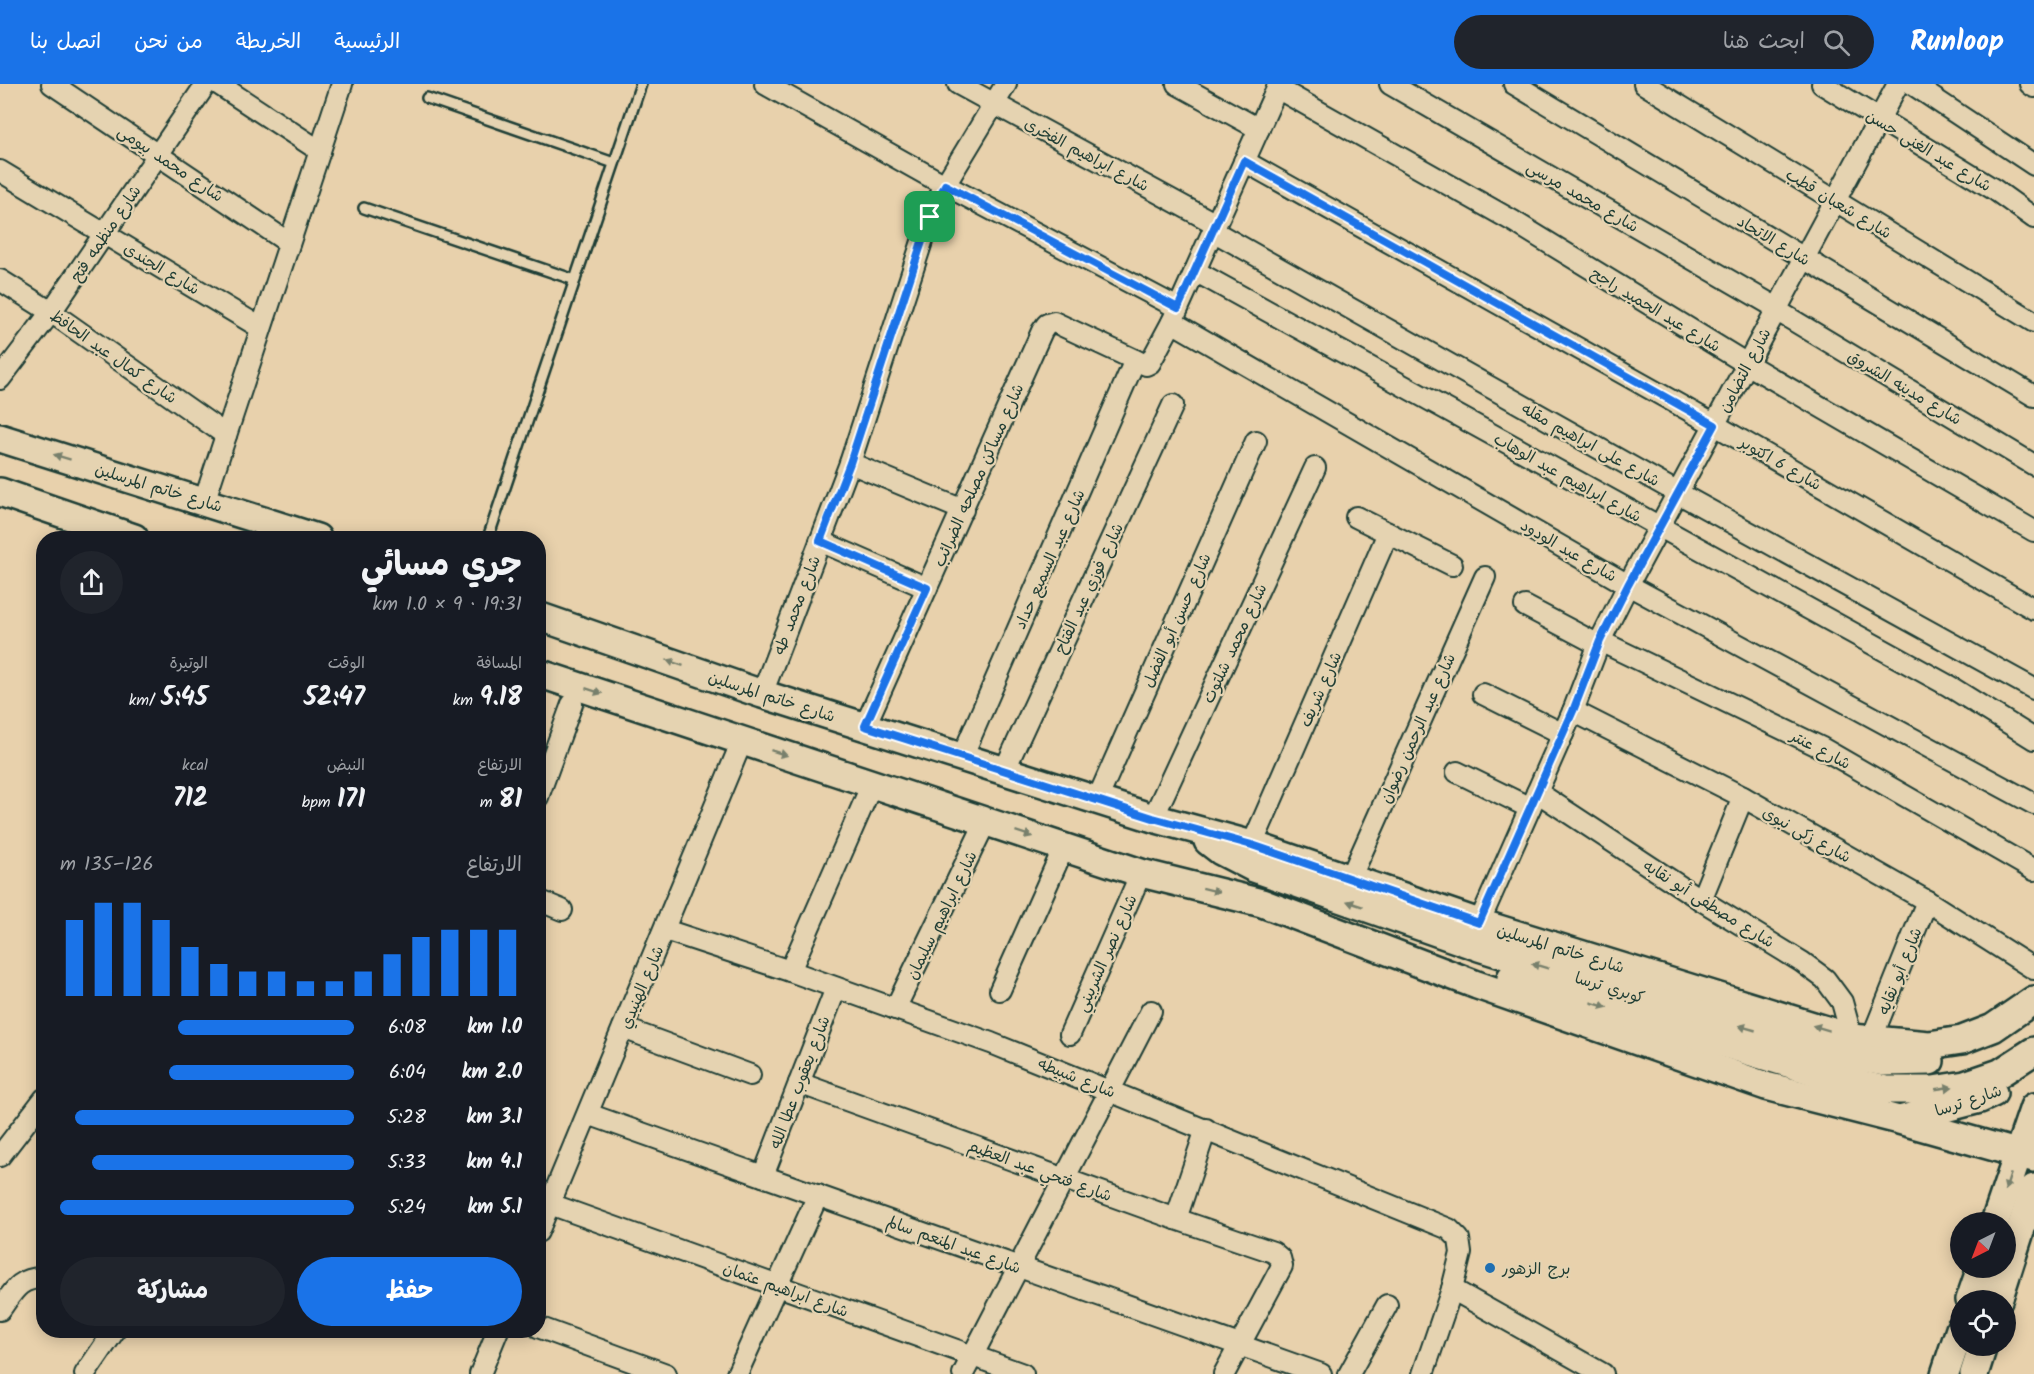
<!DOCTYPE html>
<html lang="ar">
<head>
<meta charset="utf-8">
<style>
  :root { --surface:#171b24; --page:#20242c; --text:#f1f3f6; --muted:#9ea1a6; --accent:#1a73e8 }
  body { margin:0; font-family:Kalam,"Playpen Sans Arabic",sans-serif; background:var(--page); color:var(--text); direction:rtl; height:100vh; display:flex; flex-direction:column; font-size:22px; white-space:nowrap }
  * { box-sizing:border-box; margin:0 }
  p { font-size:20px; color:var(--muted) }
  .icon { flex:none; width:33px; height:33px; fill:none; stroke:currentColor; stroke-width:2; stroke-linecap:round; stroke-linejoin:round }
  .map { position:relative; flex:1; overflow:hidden; direction:ltr }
  .drawer { position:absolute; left:36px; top:447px; width:510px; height:807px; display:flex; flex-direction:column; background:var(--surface); border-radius:24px; box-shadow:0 3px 15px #0003; direction:rtl }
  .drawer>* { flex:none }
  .needle { width:39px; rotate:222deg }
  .controls { position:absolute; left:1950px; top:1128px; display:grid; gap:12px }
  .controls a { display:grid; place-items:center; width:66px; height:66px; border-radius:50%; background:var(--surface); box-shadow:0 3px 15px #0003; font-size:30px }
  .pin { position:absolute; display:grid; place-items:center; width:51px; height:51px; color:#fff; margin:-26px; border-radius:12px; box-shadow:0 3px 9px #0006 }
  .round { display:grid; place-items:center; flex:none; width:63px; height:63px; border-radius:32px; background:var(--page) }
  .headline { display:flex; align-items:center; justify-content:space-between; height:102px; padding:0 24px }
  h1 { font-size:33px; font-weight:700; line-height:45px }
  .metrics { display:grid; grid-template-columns:repeat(3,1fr); gap:9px; height:102px; padding:6px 24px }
  .metrics div { display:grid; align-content:center }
  .metrics b { font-size:26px; font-weight:700 }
  .metrics small { font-size:16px; font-weight:400 }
  .metrics p { font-size:16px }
  .chart { height:168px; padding:12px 24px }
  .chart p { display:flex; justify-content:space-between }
  .chart svg { width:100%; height:108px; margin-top:6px; stroke:var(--accent); stroke-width:6 }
  .action { display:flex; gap:12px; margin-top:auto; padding:12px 24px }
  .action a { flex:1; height:69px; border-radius:36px; background:var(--accent); color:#fff; font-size:24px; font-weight:700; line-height:69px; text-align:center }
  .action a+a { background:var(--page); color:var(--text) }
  ul { padding:0 24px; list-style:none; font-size:20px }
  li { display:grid; grid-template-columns:96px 72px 1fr; align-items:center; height:45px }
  li i { height:15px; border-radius:8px; background:var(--accent) }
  header { display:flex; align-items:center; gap:36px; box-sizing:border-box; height:84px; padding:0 30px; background:var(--accent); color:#fff }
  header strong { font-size:28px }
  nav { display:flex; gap:33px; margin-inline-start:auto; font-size:21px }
  .search { width:420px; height:54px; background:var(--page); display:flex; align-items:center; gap:15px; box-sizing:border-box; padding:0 21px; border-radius:33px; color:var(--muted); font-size:22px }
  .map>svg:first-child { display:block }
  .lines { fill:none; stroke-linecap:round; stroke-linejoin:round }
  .service-casing { stroke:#1f3d34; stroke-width:14 }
  .minor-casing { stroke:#1f3d34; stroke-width:24 }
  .secondary-casing { stroke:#1f3d34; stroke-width:32 }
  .service { stroke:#e5d3b1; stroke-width:9 }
  .minor { stroke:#e5d3b1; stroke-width:20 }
  .secondary { stroke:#e5d3b1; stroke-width:27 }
  .oneway { fill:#78806c }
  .route-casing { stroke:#fff; stroke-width:12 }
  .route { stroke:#1a73e8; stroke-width:8 }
  .poi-dot { fill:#1f6fb2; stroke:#e5d3b1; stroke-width:2 }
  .labels { text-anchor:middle; stroke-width:4.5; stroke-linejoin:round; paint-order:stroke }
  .street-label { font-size:16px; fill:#1f3d34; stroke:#e5d3b1 }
  .poi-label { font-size:16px; fill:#1f3d34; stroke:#e5d3b1; text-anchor:start }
</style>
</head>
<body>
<header>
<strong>Runloop</strong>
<div class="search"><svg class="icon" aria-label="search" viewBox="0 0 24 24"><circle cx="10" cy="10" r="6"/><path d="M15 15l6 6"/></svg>ابحث هنا</div>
<nav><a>الرئيسية</a><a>الخريطة</a><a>من نحن</a><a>اتصل بنا</a></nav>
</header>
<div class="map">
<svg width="2034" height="1290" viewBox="0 0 2034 1290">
  <rect width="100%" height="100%" fill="#e8d1ac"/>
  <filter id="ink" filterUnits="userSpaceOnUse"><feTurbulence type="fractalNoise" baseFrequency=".0167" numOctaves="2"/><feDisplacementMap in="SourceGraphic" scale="12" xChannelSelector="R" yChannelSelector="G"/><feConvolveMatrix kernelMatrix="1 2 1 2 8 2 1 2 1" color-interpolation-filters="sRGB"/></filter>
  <g filter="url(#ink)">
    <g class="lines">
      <g class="service-casing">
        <g id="service">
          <polyline points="427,14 614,79"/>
          <polyline points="364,124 575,196"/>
          <polyline points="488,454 641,0"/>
        </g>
      </g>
      <g class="minor-casing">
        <g id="minor">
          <polyline points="52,0 289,159"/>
          <polyline points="218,0 320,67"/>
          <polyline points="765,0 945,101 1178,224"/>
          <polyline points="958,0 1216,140"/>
          <polyline points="1177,0 1259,45"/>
          <polyline points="1390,0 1777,224"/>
          <polyline points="1514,0 2034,312"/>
          <polyline points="1644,0 2034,238"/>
          <polyline points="1822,0 1995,106 2034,134"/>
          <polyline points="1912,0 2034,81"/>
          <polyline points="2030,0 2034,3"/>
          <polyline points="1277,4 1513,137 1747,280 2034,447"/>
          <polyline points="1244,77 1715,341 2034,525"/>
          <polyline points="0,87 261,244"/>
          <polyline points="1213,147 1678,409 2034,605"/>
          <polyline points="1195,187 1949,602 2034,655"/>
          <polyline points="0,196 51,228 226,351"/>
          <polyline points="1776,226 2034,381"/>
          <polyline points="1172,238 1628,501 2034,720"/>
          <polyline points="0,295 51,228 206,0"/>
          <polyline points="850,379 963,426"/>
          <polyline points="204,418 342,0"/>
          <polyline points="1356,433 1452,481"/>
          <polyline points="820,457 927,504"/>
          <polyline points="1525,522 1599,561"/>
          <polyline points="1600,557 1820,663 2034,786"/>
          <polyline points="762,610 850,379 930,133 945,101 1006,0"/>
          <polyline points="1483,610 1563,650"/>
          <polyline points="1573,627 1743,713 1927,817 2034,885"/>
          <polyline points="865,642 1042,247 1047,240 1054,238 1146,281 1150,279 1172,238 1279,0"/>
          <polyline points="962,673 1135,276"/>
          <polyline points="1004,687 1173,321"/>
          <polyline points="1457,688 1530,724"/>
          <polyline points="1537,708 1701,816 1802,878 1825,895 1842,918 1852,954"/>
          <polyline points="538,713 572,620"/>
          <polyline points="1097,716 1256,357"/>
          <polyline points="1153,734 1315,384"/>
          <polyline points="1252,761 1388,449"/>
          <polyline points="1350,795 1485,493"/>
          <polyline points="538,816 562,826"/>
          <polyline points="1701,816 1743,713"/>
          <polyline points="1479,839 1573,627 1600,557 1628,501 1898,0"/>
          <polyline points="665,846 790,887 991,959 1449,1145 1459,1155 1461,1169 1452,1205 1423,1290"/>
          <polyline points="790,887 872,700"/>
          <polyline points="1000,906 1064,763"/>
          <polyline points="895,925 986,737"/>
          <polyline points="623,944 750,991"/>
          <polyline points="1070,950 1141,789"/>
          <polyline points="1871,956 1927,817"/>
          <polyline points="799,999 1176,1135 1273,1168 1280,1174 1282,1182 1224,1290"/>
          <polyline points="588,1030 1321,1290"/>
          <polyline points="0,1072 44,1015"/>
          <polyline points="763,1092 836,904"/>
          <polyline points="550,1120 1023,1290"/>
          <polyline points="1176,1135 1206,1045"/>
          <polyline points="538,1148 742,657"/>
          <polyline points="1452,1205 1603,1290"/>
          <path d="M 0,1226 C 13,1208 19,1193 44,1194"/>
          <polyline points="538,1243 666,1290"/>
          <polyline points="85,1290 115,1246"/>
          <polyline points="480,1290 498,1246"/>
          <polyline points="737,1290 818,1111"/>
          <polyline points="963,1290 1151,927"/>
          <polyline points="1349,1290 1387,1221"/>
        </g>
      </g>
      <g class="secondary-casing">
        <g id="secondary">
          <polyline points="0,354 317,454"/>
          <polyline points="0,408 134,454"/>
          <polyline points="538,532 762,610 1153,734 1252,761 1479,839 1852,954 1929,961 1962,956 1993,944 2034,916"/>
          <polyline points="538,589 1141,789 1262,819 1477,901 1766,1002 1899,1036 2034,1074"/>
          <polyline points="1208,757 1221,767 1254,784 1479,863 1588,897 1836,970 1885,978 1930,977"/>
          <polyline points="1511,894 1849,998 1886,1006 1933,1006 1965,1001 2000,989 2034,967"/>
          <polyline points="1903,1035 1980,1015 1993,1009"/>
          <polyline points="1995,1138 2034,1023"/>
          <polyline points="1970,1216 1981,1184"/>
          <polyline points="1998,1216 2034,1104"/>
          <polyline points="1945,1290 1960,1245"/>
          <polyline points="1974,1290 1983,1262"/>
        </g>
      </g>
      <use href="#service" class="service"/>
      <use href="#minor" class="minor"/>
      <use href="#secondary" class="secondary"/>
    </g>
    <defs><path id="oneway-solid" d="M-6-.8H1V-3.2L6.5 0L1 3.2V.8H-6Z" transform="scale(1.5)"/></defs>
    <g class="oneway">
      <use href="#oneway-solid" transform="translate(62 373) rotate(-163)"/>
      <use href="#oneway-solid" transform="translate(675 579) rotate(-161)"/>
      <use href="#oneway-solid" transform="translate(594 607) rotate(18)"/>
      <use href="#oneway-solid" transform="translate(779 669) rotate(18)"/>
      <use href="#oneway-solid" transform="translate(1024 750) rotate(18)"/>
      <use href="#oneway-solid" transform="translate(1211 806) rotate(14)"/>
      <use href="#oneway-solid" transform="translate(1355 820) rotate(-161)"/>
      <use href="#oneway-solid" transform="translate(1540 882) rotate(-163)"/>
      <use href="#oneway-solid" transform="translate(1599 921) rotate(17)"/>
      <use href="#oneway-solid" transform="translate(1747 944) rotate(-164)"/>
      <use href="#oneway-solid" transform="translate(1821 944) rotate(-163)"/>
      <use href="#oneway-solid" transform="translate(1944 1004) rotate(-8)"/>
      <use href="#oneway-solid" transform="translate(2008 1098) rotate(108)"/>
    </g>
  </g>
  <g class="lines" filter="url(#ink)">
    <g class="route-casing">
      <polygon id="route" points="1244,77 1715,341 1628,501 1600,557 1573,627 1479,839 1252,761 1153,734 865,642 927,504 820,457 850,379 930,133 945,101 1178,224"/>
    </g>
    <use href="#route" class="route"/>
  </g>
  <circle class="poi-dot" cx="1490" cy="1184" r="6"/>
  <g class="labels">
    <g class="street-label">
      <text transform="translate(1929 66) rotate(31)" y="6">شارع عبد الغنى حسن</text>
      <text transform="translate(1087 70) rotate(28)" y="6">شارع ابراهيم الفخرى</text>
      <text transform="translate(171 79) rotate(34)" y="6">شارع محمد بيومى</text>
      <text transform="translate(1583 112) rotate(30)" y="6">شارع محمد مرسى</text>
      <text transform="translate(1839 119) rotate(31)" y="6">شارع شعبان قطب</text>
      <text transform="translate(105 149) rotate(-56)" y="6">شارع منظمه فتح</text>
      <text transform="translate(1774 156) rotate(31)" y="6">شارع الاتحاد</text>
      <text transform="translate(162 184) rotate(31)" y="6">شارع الجندى</text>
      <text transform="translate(1656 225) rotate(31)" y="6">شارع عبد الحميد راجح</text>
      <text transform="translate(114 272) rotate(35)" y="6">شارع كمال عبد الحافظ</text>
      <text transform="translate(1744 286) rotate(-62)" y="6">شارع التضامن</text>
      <text transform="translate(1905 303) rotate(31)" y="6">شارع مدينه الشروق</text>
      <text transform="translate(1591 360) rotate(29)" y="6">شارع على ابراهيم مقله</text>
      <text transform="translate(1781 379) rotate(30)" y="6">شارع 6 اكتوبر</text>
      <text transform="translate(978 391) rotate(-66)" y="6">شارع مساكن مصلحه الضرائب</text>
      <text transform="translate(1568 393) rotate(29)" y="6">شارع ابراهيم عبد الوهاب</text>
      <text transform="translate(159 403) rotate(17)" y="6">شارع خاتم المرسلين</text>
      <text transform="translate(1569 466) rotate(30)" y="6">شارع عبد الودود</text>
      <text transform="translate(1049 475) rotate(-66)" y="6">شارع عبد السميع حداد</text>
      <text transform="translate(1088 504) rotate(-65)" y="6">شارع فوزي عبد الفتاح</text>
      <text transform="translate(796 521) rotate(-69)" y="6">شارع محمد طه</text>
      <text transform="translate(1176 536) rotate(-66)" y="6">شارع حسن أبو الفضل</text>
      <text transform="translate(1234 559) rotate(-65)" y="6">شارع محمد شلتوت</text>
      <text transform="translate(1320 605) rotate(-66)" y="6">شارع شريف</text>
      <text transform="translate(772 612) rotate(18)" y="6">شارع خاتم المرسلين</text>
      <text transform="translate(1417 644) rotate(-66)" y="6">شارع عبد الرحمن رضوان</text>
      <text transform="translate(1821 665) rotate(28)" y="6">شارع عنتر</text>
      <text transform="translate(1807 750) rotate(29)" y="6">شارع زكى نبوى</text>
      <text transform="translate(1709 819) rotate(32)" y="6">شارع مصطفى أبو نقابه</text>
      <text transform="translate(941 831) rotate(-64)" y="6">شارع ابراهيم سليمان</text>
      <text transform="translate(1561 864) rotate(17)" y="6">شارع خاتم المرسلين</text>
      <text transform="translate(1106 869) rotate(-66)" y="6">شارع نصر الشربيني</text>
      <text transform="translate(1899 887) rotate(-68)" y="6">شارع أبو نقايه</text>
      <text transform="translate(641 903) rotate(-67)" y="6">شارع الهنيدي</text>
      <text transform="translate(1610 903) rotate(17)" y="6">كوبري ترسا</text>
      <text transform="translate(1077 993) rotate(22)" y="6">شارع شبيطه</text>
      <text transform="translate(799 998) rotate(-69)" y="6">شارع يعقوب عطا الله</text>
      <text transform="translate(1968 1016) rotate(-18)" y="6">شارع ترسا</text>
      <text transform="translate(1040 1086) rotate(20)" y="6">شارع فتحي عبد العظيم</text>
      <text transform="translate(954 1160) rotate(20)" y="6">شارع عبد المنعم سالم</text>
      <text transform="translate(786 1205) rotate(20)" y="6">شارع ابراهيم عثمان</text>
    </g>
    <g class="poi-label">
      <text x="1502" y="1190">برج الزهور</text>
    </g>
  </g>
</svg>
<div class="controls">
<a><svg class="needle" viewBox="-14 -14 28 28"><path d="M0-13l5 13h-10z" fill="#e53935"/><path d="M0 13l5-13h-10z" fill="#9ea1a6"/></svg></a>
<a><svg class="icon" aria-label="locate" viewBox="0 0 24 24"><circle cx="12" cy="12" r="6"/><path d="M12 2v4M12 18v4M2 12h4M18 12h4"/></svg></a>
</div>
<div class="pin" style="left:930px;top:133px;background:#1e9e55"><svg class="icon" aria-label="arrive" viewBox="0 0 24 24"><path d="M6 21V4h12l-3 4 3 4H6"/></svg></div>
<section class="drawer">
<div class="headline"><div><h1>جري مسائي</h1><p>19:31 · 9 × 1.0 km</p></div><a class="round"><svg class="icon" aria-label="share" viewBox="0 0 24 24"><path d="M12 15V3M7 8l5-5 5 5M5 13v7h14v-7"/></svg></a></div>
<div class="metrics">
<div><p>المسافة</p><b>9.18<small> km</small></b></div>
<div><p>الوقت</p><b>52:47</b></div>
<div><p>الوتيرة</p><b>5:45<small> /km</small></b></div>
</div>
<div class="metrics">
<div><p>الارتفاع</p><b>81<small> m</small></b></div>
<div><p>النبض</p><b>171<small> bpm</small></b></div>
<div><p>kcal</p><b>712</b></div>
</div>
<div class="chart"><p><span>الارتفاع</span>126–135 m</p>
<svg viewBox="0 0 160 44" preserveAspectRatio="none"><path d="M5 44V13M15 44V6M25 44V6M35 44V13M45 44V24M55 44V31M65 44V34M75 44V34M85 44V38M95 44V38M105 44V34M115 44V27M125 44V20M135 44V17M145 44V17M155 44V17"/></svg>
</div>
<ul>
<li><b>1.0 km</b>6:08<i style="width:60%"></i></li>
<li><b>2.0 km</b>6:04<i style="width:63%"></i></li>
<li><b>3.1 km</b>5:28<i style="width:95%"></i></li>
<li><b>4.1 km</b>5:33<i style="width:89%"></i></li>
<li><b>5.1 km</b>5:24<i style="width:100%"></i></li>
</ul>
<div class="action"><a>حفظ</a><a>مشاركة</a></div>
</section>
</div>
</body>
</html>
